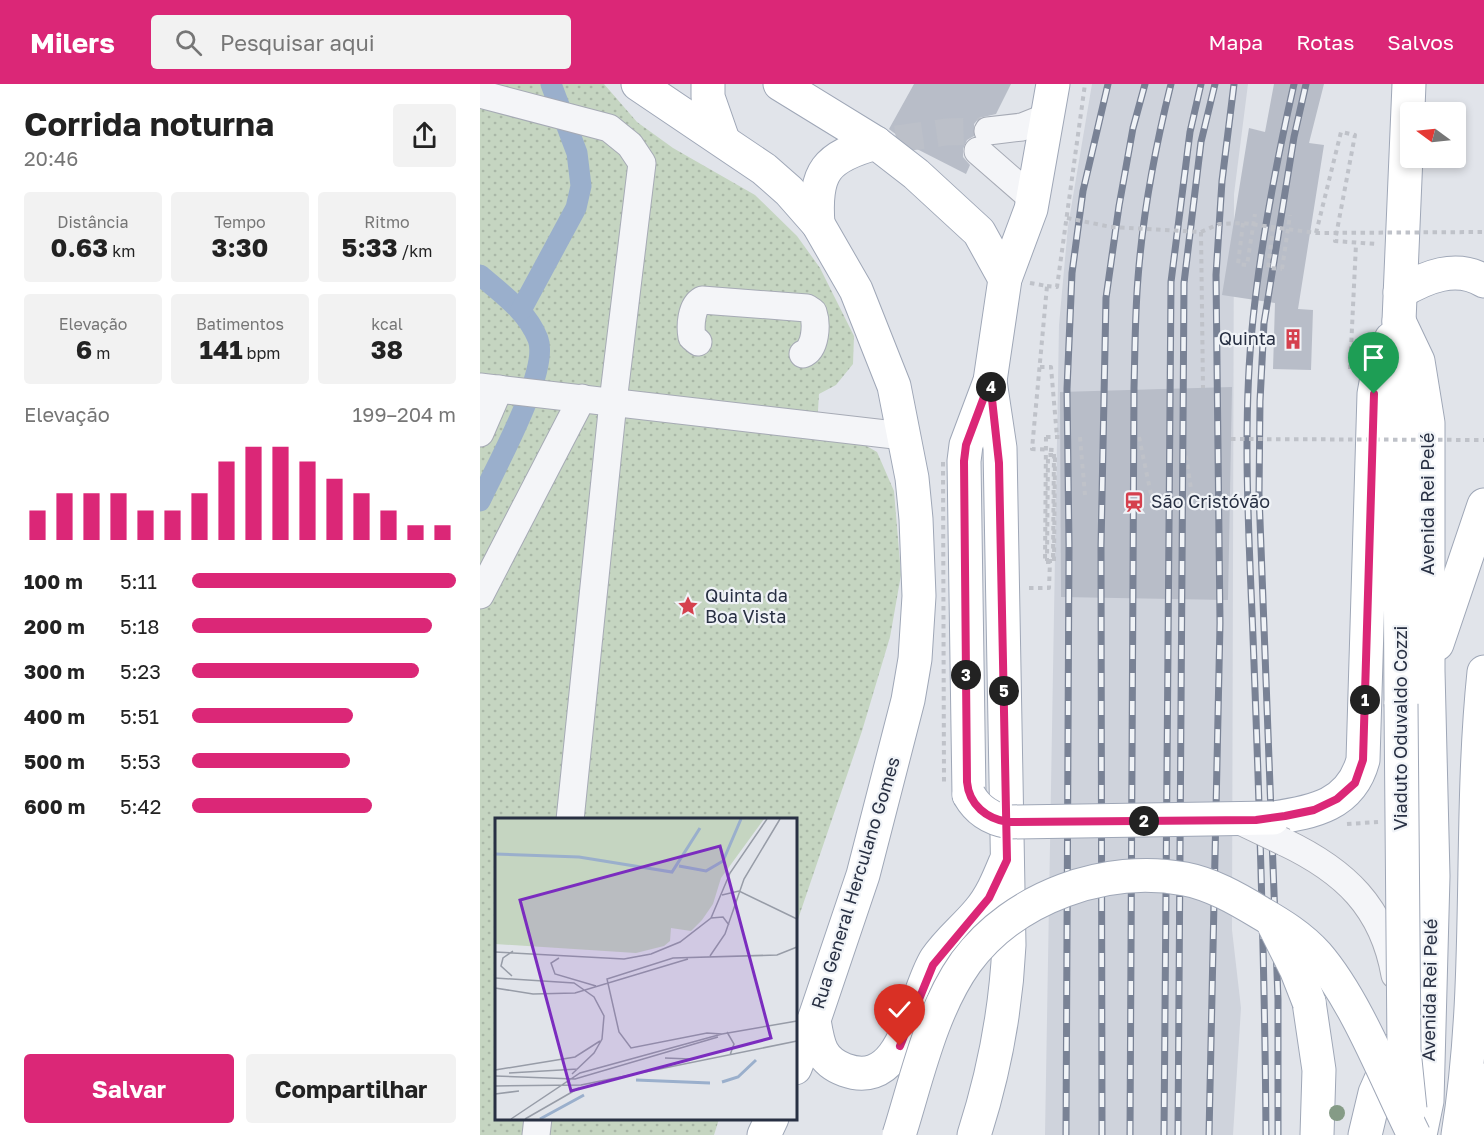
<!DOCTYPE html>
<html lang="pt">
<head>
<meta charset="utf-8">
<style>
  :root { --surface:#fff; --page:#f2f2f2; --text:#222; --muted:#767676; --accent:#db2777 }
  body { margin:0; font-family:"Golos Text",sans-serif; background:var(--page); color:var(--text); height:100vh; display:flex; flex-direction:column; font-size:22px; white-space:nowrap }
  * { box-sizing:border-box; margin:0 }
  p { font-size:20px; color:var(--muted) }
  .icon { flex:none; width:33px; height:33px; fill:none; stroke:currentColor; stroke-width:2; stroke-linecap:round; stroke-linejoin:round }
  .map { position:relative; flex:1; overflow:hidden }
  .drawer { display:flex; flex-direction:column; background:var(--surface); width:480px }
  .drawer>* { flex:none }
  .needle { width:39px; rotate:285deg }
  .fabs { position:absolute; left:920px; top:18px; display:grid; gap:12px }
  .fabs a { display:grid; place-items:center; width:66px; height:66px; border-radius:6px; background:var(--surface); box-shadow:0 3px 9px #0003; font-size:30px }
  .pin { position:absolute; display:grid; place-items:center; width:51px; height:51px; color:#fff; margin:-62px -26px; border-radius:50% 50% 50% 0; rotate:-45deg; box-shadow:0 0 6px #0007 }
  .pin .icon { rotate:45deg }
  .km { position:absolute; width:30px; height:30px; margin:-15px; border-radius:50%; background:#222; color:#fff; font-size:16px; line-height:30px; text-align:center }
  .round { display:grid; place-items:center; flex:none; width:63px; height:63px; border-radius:6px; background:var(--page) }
  .overview { display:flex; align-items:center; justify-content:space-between; height:102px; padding:0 24px }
  h1 { font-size:33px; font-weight:700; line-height:45px }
  .stats { display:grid; grid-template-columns:repeat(3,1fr); gap:9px; height:102px; padding:6px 24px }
  .stats div { display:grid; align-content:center; border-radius:6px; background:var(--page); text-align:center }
  .stats b { font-size:26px; font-weight:700 }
  .stats small { font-size:16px; font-weight:400 }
  .stats p { font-size:16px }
  .chart { height:168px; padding:12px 24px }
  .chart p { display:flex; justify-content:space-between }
  .chart svg { width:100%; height:108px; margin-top:6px; stroke:var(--accent); stroke-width:6 }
  .action { display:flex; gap:12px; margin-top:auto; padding:12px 24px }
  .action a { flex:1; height:69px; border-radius:6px; background:var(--accent); color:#fff; font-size:24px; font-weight:700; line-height:69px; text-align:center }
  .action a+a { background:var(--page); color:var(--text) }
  ul { padding:0 24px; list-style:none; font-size:20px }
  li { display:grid; grid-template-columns:96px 72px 1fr; align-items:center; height:45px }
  li i { height:15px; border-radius:8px; background:var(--accent) }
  header { display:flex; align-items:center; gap:36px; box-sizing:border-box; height:84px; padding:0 30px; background:var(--accent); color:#fff }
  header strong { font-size:28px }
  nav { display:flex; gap:33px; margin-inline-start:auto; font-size:21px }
  .search { width:420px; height:54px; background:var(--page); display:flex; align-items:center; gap:15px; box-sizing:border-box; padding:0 21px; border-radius:6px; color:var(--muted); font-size:22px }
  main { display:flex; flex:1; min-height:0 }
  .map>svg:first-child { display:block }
  .built { fill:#cfd3dc }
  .park { fill:url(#park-dots) }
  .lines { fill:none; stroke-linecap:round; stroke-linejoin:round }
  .canal { stroke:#9aafcc; stroke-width:21 }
  .building { fill:#b8bdc8 }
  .minor-tunnel { stroke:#bcc0c9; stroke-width:27; stroke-dasharray:27 14; stroke-linecap:butt }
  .minor-casing { stroke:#a6aab5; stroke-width:29 }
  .major-casing { stroke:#9fa7b7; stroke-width:35 }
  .path { stroke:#bfc2c9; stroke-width:4; stroke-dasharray:4.5 4.5; stroke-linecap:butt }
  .minor { stroke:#f4f5f8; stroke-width:27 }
  .major { stroke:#fff; stroke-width:33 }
  .rail-casing { stroke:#798295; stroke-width:7 }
  .rail { stroke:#f0f3f7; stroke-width:4.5; stroke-dasharray:14; stroke-linecap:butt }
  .minor-bridge-casing { stroke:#a6aab5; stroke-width:29; stroke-linecap:butt }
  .major-bridge-casing { stroke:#9fa7b7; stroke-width:35; stroke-linecap:butt }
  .path-bridge { stroke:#bfc2c9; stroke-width:4; stroke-dasharray:4.5 4.5; stroke-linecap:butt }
  .minor-bridge { stroke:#f4f5f8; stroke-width:27 }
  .major-bridge { stroke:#fff; stroke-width:33 }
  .tree { fill:#859b86 }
  .route-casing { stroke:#fff; stroke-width:12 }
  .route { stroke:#db2777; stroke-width:8 }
  .labels { text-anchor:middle; stroke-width:4.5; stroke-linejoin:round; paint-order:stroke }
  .poi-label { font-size:18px; fill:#283043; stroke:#f0f3f7; text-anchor:start }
  .street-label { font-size:18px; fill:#283043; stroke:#f0f3f7 }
  .inset-river { fill:none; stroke:#9aafcc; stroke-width:3 }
  .inset-road { fill:none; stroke:#979ca7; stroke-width:1.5 }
  .view { fill:#7b2cbf; fill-opacity:0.15; stroke:#7b2cbf; stroke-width:3 }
  .inset-edge { fill:none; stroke:#283043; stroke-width:3 }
</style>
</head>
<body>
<header>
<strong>Milers</strong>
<div class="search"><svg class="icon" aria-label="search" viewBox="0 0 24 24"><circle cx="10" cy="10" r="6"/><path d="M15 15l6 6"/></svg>Pesquisar aqui</div>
<nav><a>Mapa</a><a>Rotas</a><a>Salvos</a></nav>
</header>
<main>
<section class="drawer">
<div class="overview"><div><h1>Corrida noturna</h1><p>20:46</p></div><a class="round"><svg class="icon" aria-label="share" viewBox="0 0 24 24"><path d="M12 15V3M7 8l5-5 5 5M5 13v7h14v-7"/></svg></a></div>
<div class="stats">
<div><p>Distância</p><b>0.63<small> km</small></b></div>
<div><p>Tempo</p><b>3:30</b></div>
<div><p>Ritmo</p><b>5:33<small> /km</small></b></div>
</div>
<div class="stats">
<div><p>Elevação</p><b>6<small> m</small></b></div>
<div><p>Batimentos</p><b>141<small> bpm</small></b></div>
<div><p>kcal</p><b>38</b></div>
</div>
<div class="chart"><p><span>Elevação</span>199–204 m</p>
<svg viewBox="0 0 160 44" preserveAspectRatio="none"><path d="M5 44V32M15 44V25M25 44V25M35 44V25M45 44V32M55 44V32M65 44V25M75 44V12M85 44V6M95 44V6M105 44V12M115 44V19M125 44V25M135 44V32M145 44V38M155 44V38"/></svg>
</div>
<ul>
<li><b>100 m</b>5:11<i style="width:100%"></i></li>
<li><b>200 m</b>5:18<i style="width:91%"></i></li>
<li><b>300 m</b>5:23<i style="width:86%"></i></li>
<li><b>400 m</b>5:51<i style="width:61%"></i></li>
<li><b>500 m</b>5:53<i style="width:60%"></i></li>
<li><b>600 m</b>5:42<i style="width:68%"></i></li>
</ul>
<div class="action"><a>Salvar</a><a>Compartilhar</a></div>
</section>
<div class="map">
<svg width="1004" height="1051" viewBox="0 0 1004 1051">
  <defs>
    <pattern id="park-dots" width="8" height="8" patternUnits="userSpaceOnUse" patternTransform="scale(1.5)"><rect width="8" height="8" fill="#c5d5c1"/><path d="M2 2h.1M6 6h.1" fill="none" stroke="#a9b7a7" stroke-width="1.8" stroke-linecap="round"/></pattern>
  </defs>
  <rect width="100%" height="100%" fill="#e1e4ea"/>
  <polygon class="built" points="612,0 768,0 754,110 752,846 761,924 753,1051 565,1051 579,241 588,142"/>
  <polygon class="park" points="0,0 124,0 157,38 193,64 275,111 317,152 340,184 374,252 373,280 356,301 339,310 337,343 371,353 397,368 414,407 421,491 410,553 382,647 315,844 315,736 16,736 16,1034 239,1035 234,1051 0,1051"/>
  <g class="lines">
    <g class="canal">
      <path d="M 0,191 C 22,210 47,227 58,255 C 70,287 15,384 0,417"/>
      <polyline points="41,226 96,124 101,102 97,69 71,0"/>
    </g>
  </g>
  <g class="building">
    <polygon points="434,0 531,0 516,30 499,34 494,40 494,52 487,56 483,65 483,73 490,81 486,90 431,62 409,45"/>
    <polygon points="794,0 844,0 829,59 844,61 818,225 833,226 831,286 793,285 795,219 742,211 769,44 785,48"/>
    <polygon points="752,303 748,516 581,513 580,308"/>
  </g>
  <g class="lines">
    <polyline class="minor-tunnel" points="416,55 466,48 508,47"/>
    <g class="minor-casing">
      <g id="minor">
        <polyline points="0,10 129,44 150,61 162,79 133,318 90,736"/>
        <polyline points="508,47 542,43 567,33"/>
        <polyline points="498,67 553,115"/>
        <path d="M 218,258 L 212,253 C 210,242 211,222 222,216 L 327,224 L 333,228 C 337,240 336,265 323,270"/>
        <polyline points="0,303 423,352"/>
        <polyline points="0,349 19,305"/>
        <polyline points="0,511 102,314"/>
        <path d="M 804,758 C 865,787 903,823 915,891"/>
        <polyline points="56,1051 58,1034"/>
      </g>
    </g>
    <g class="major-casing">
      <g id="major">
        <polyline points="158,0 284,85 309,107 338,140 376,206 414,302 432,394 436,435 439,512 435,575 428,616 383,791 334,936 315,984"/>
        <polyline points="228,0 228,13 243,56"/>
        <polyline points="300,0 396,59 436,90 499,148 525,195"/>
        <path d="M 338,140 C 334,87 346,73 396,59"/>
        <path d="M 920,208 C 946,193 976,180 1004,197"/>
        <polyline points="919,237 938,277 948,339 948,587 953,792 947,1017 940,1051"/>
        <polyline points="957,560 1004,421"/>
        <polyline points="921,620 919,237 929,0"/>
        <polyline points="489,711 484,377 486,361 510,297 525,195 551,125 573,0"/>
        <path d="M 793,734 C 834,728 871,721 883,676 L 894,310 L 898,288 L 911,255"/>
        <polyline points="829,918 839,986 837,1051"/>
        <path d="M 334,936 C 338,960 340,977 365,986 C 426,1008 433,911 456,875 C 468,857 485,844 499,827 C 511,813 518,796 525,779"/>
        <polyline points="998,995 1004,1048"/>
        <polyline points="284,1051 292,1034"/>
        <path d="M 494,1051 C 514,989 526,926 529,861 L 520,364 L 510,297"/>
        <polyline points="885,1051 895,1009 914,966"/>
        <path d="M 978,1051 C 1003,898 988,742 1004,588"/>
      </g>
    </g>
    <g class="path">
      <polyline points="763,139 758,180 767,181 775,130"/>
      <polyline points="721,148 723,304"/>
      <polyline points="836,149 861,48 875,51 855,157 896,160"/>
      <polyline points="802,185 810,131"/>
      <polyline points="550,199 567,202 552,365 574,366 573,477 567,477"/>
      <polyline points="567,202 577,203 605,0"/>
      <polyline points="560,283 571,283 577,353"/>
      <polyline points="870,285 876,160"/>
      <polyline points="566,353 581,353"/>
      <polyline points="600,353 605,411"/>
      <polyline points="659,353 672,415"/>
      <polyline points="703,354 713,417"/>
      <polyline points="549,504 569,504 570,477"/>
      <polyline points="867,740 898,738"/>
    </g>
    <use href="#minor" class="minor"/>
    <use href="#major" class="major"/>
    <g class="rail-casing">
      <g id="rail">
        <polyline points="586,1051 589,461 587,305 592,189 603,107 628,0"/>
        <polyline points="622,1051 621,462 626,214 639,122 653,44 665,0"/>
        <path d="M 650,1051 L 654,304 C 655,267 655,230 658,194 C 663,128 675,64 691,0"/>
        <polyline points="684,1051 691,198 710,48 721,0"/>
        <polyline points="698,1051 704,199 721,58 735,0"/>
        <polyline points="729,1051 740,539 736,191 742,97 754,0"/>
        <path d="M 786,1051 C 785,894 780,737 774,579 C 770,465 761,349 773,235 C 781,158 797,75 814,0"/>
        <polyline points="798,1051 798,915 779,410 780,317 784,239 814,53 826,0"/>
      </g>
    </g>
    <use href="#rail" class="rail"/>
    <g class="minor-bridge-casing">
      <polyline id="minor-bridge" points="758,736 804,758"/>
    </g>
    <g class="major-bridge-casing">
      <g id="major-bridge">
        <polyline points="921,620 924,966 930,1025"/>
        <path d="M 489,711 C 498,727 511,735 529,738 L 793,734"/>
        <polyline points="794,841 816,885 829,918"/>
        <path d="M 419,1051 C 437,994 451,927 486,878 C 534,813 626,780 705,795 C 731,800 756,814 779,828 C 800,840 821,853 837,871 C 876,916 907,997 934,1051"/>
      </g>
    </g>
    <g class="path-bridge">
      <polyline points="587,134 631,143 721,148 739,140 763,139 836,149 1004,148"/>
      <polyline points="793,143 788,184 802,185"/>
      <polyline points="566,353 565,478 574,478 575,371 568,371 567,477"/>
      <polyline points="751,355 1004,356"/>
      <polyline points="463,378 464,702"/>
    </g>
    <use href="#minor-bridge" class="minor-bridge"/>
    <use href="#major-bridge" class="major-bridge"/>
  </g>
  <circle class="tree" cx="857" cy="1029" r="8"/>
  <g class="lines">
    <g class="route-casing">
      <path id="route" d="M 420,962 L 453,881 L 509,814 L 527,776 L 519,379 L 510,297 L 486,361 L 484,377 L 487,698 C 489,721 507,735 528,738 L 776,736 L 805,732 L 834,726 L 857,715 L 875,699 L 883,676 L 894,310"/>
    </g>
    <use href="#route" class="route"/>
  </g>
  <defs>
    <g id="building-bare" transform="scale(1.62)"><path d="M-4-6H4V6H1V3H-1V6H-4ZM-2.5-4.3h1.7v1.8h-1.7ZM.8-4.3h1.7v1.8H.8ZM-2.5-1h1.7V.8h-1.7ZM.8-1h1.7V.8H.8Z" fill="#d5404e" stroke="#f0f3f7" stroke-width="2.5" paint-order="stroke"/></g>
    <g id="station-bare" transform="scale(1.62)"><path d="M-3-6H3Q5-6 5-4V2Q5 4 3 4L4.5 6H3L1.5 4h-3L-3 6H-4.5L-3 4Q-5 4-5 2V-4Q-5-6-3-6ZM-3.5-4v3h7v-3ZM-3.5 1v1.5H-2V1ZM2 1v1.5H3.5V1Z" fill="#d5404e" stroke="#f0f3f7" stroke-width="2.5" paint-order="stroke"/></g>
    <g id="sight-bare" transform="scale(1.62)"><path d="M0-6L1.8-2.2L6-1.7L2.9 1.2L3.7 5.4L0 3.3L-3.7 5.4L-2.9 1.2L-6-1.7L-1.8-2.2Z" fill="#d5404e" stroke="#f0f3f7" stroke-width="2.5" paint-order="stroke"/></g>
  </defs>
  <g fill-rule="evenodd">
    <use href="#building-bare" x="813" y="255"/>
    <use href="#station-bare" x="654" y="418"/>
    <use href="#sight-bare" x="208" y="522"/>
  </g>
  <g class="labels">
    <g class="poi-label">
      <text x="796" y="261" text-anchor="end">Quinta</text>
      <text x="671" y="424">São Cristóvão</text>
      <text x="225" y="518">Quinta da<tspan x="225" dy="21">Boa Vista</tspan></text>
    </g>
    <g class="street-label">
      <text transform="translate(948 420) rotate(-90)" y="6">Avenida Rei Pelé</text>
      <text transform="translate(921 644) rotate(-90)" y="6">Viaduto Oduvaldo Cozzi</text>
      <text transform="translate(376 799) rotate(-73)" y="6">Rua General Herculano Gomes</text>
      <text transform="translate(950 906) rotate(-89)" y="6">Avenida Rei Pelé</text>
    </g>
  </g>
  <g transform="translate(15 734)">
    <rect width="302" height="302" fill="#e1e4ea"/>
    <path d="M 0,1 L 269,1 L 226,60 L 218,86 L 207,102 L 196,113 L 176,110 L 175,123 L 169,128 L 141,135 L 0,126 Z" fill="#c5d5c1"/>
    <path class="inset-river" d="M 0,36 L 84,39 L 177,54 L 205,10M 184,48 L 211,53 L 228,43 L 246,1M 141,262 L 215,265M 227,264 L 243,259 L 261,242M 45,301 L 89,277"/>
    <path class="inset-road" d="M 227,77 L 244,73 L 302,101M 216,100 L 228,99 L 234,107M 0,134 L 129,141 L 156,136 L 185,124 L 216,100 L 235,55 L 272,1M 215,138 L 230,116 L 249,61 L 285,1M 64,140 L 56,145 L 60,156 L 101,168M 17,158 L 6,148 L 8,140 L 18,133M 0,160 L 79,165 L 99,179 L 109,198 L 107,221 L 99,235 L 77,256M 0,170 L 38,176 L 80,175 L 193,141M 232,214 L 239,226 L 235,237M 227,216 L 212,215 L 136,230 L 124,214 L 112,161 L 178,140 L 282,137 L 302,129M 170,240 L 195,241M 0,252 L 80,239 L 105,223M 14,255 L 83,251M 0,258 L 80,261 L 223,219M 0,268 L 86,267 L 302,223M 0,276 L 24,273M 16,301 L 85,255 L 227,216 L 302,203M 30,301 L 84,270"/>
    <path class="view" d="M 225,28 L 276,220 L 76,273 L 25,82 Z"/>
    <rect width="302" height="302" class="inset-edge"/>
  </g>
</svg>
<div class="fabs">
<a><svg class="needle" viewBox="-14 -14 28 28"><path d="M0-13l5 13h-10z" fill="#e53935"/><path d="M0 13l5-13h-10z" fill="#767676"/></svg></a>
</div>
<div class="pin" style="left:894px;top:310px;background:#1e9e55"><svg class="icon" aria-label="arrive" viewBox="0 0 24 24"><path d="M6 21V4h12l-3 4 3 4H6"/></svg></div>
<div class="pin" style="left:420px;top:962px;background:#d93025"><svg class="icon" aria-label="check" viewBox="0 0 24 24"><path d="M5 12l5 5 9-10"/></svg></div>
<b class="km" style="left:885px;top:616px">1</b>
<b class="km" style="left:664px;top:737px">2</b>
<b class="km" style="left:486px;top:591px">3</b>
<b class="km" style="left:511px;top:303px">4</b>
<b class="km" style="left:524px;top:607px">5</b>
</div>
</main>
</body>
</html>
